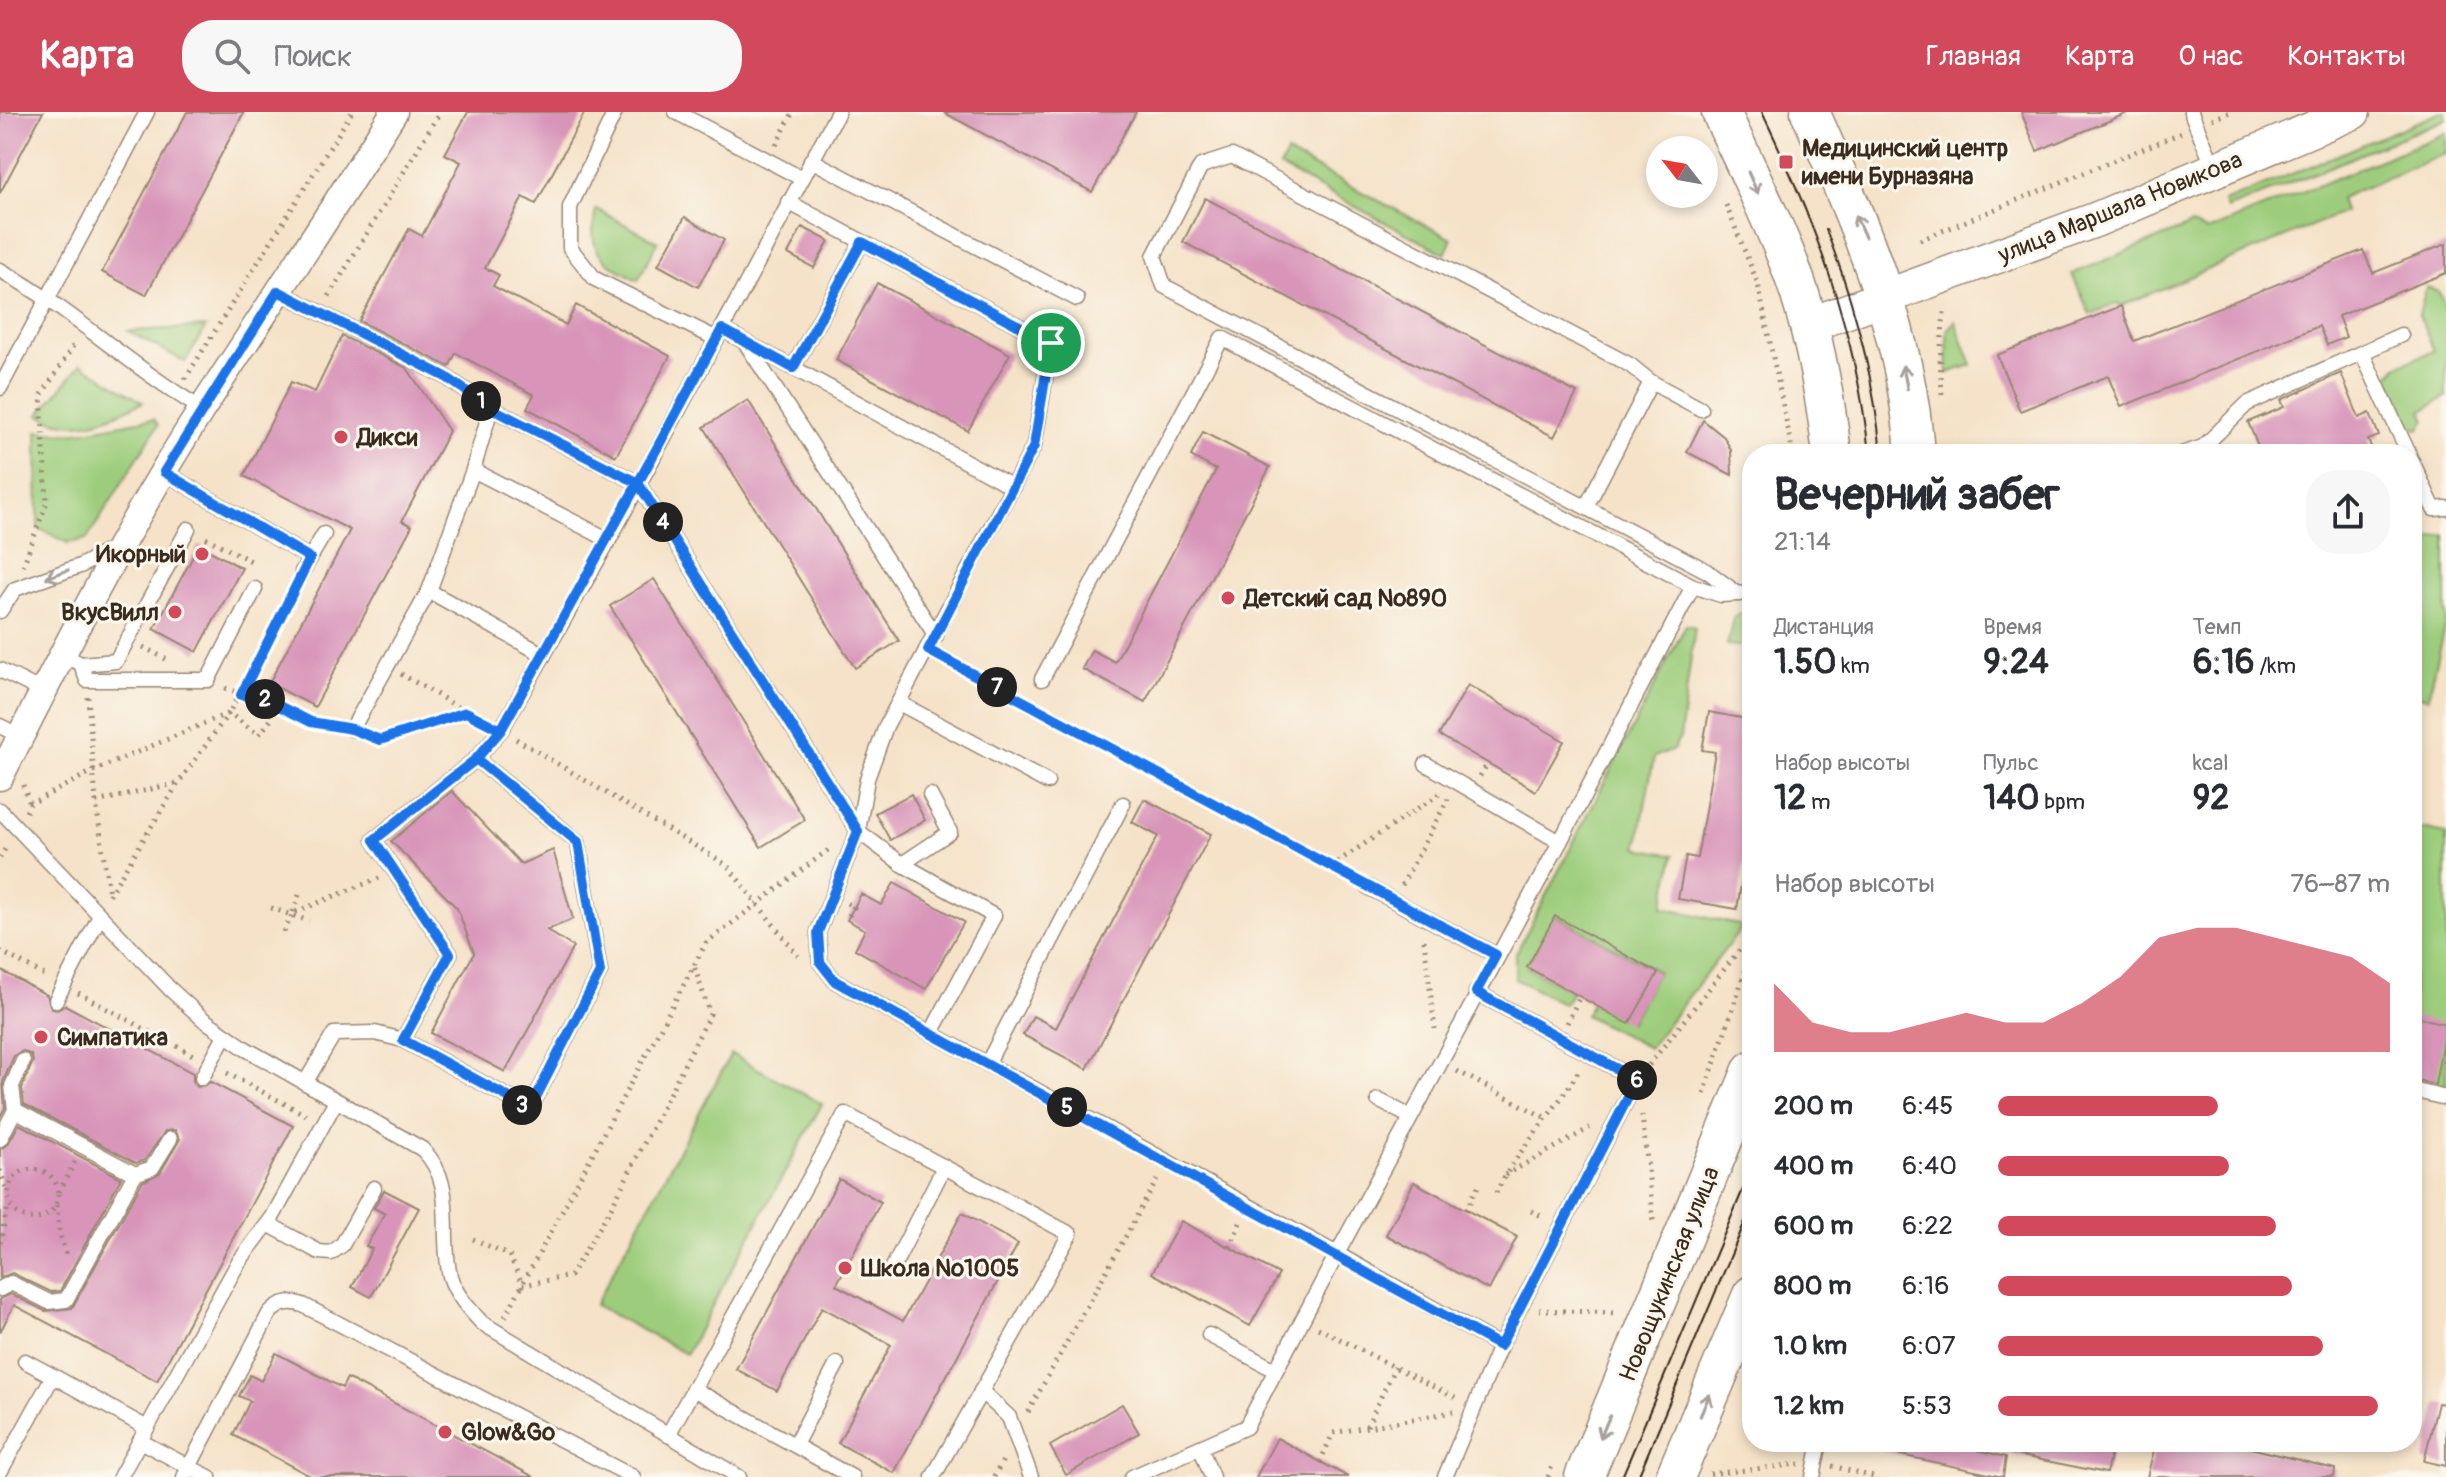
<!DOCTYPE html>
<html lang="ru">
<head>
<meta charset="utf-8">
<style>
  :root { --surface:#fff; --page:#f7f7f7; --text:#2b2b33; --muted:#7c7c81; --accent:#d1495b }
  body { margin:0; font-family:Pangolin,sans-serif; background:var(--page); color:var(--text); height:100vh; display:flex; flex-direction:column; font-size:30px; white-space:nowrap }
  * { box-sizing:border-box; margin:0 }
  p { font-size:26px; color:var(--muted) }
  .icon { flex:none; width:44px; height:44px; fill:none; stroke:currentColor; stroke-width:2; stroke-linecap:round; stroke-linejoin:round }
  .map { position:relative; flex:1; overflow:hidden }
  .drawer { position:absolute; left:1742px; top:332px; width:680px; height:1008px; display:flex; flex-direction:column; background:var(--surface); border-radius:32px; box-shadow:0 4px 12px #0003 }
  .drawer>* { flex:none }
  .needle { width:52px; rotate:301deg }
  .fabs { position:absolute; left:1646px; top:24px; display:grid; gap:16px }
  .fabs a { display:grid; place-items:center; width:72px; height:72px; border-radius:50%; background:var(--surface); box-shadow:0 4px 12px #0003; font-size:40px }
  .pin { position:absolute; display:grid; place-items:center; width:68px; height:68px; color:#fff; margin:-34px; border:4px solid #fff; border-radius:50%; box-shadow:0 2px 8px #0007 }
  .km { position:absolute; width:40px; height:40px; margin:-20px; border-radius:50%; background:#222; color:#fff; font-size:22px; line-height:40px; text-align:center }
  .round { display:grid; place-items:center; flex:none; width:84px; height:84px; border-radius:32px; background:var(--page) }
  .headline { display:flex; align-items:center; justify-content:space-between; height:136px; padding:0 32px }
  h1 { font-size:44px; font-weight:800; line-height:60px }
  .stats { display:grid; grid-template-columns:repeat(3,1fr); gap:12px; height:136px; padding:8px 32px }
  .stats div { display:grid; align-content:center }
  .stats b { font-size:34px; font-weight:800 }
  .stats small { font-size:22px; font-weight:400 }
  .stats p { font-size:22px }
  .chart { height:224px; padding:16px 32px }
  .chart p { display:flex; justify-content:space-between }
  .chart svg { width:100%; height:144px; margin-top:8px; fill:var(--accent); opacity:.7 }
  ul { padding:0 32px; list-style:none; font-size:26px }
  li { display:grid; grid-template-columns:128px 96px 1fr; align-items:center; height:60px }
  li i { height:20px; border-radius:10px; background:var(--accent) }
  header { display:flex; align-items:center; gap:48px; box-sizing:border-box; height:112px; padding:0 40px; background:var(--accent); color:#fff }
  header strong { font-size:38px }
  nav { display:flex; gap:44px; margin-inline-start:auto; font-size:28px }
  .search { width:560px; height:72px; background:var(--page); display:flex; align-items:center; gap:20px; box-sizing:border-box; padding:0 28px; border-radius:32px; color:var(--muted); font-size:30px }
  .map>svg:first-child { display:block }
  .green { fill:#9dcd7b; stroke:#6c7c4c; stroke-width:2 }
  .building { fill:#d894b9 }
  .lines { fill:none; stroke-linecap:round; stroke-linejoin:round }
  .service-casing { stroke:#988673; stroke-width:17 }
  .minor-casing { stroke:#988673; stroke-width:29 }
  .tertiary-casing { stroke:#988673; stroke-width:37 }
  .secondary-casing { stroke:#988673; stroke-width:41 }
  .path { stroke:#988673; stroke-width:5; stroke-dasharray:2 6; stroke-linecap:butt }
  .service { stroke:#fff; stroke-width:14 }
  .minor { stroke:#fff; stroke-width:26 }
  .tertiary { stroke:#fff; stroke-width:34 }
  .secondary { stroke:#fff; stroke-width:38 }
  .tram { stroke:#3b2a1e; stroke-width:2 }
  .oneway { stroke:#a79f9a }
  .route-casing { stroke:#fff; stroke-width:16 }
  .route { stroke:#1a73e8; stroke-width:10 }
  .poi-dot { fill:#d1495b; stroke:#fbf7ec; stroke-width:3 }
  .labels { text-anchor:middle; stroke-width:6; stroke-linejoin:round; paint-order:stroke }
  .poi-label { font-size:24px; font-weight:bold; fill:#3b2a1e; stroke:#fbf7ec; text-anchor:start }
  .street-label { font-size:24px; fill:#3b2a1e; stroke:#fbf7ec }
</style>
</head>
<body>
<header>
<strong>Карта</strong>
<div class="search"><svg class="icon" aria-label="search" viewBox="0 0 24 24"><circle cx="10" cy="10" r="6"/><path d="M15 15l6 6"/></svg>Поиск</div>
<nav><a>Главная</a><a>Карта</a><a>О нас</a><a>Контакты</a></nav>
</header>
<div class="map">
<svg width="2446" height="1365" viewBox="0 0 2446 1365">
  <rect width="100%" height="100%" fill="#fbf7ec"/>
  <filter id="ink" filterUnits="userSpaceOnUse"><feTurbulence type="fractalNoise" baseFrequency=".0125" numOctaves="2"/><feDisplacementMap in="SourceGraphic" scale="16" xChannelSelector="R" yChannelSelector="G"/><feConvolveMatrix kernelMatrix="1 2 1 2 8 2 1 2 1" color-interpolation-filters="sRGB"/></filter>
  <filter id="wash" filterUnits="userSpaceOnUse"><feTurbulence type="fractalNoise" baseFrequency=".006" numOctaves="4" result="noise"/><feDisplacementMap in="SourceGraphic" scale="32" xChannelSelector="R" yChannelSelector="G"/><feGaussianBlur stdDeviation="1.8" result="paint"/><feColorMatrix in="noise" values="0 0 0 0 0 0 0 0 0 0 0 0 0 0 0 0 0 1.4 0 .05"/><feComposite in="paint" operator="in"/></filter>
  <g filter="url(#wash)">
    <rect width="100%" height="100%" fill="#f5e2c8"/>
    <g class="green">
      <polygon points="2441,0 2446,0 2446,7 2227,97 2224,90"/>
      <polygon points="2446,21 2446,41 2340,86 2344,100 2121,194 2119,191 2090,202 2072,162 2191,113 2207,119"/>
      <polygon points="1287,41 1452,127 1445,142 1280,55"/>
      <path d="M 596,97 L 658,130 L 638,168 C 600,148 587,142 596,97 Z"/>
      <polygon points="2426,175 2439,180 2446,198 2446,285 2422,299 2426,308 2420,317 2412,315 2388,265 2398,253 2434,239 2419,203"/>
      <polygon points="1955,209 1972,253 1948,261 1947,218"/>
      <polygon points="206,215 185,250 128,219"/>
      <path d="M 81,252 L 143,290 C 105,307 79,322 39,303 Z"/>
      <path d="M 154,307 L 158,313 L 87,427 L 68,431 L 38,416 L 37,319 C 82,326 111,311 154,307 Z"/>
      <polygon points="2446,423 2446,512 2428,586 2412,582 2412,477 2425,428"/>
      <polygon points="1752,493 1752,535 1727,533 1733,507"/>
      <polygon points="1686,513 1695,516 1680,626 1673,638 1654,645 1637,736 1674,743 1663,795 1743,814 1649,936 1585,903 1592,891 1630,911 1658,860 1556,804 1527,855 1572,880 1564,892 1515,867 1515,843"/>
      <polygon points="2413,715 2446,722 2446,976 2412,968"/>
      <polygon points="731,942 822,992 686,1242 595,1193"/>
    </g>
    <g id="blocks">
      <g class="building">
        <polygon points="0,0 43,0 0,81"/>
        <polygon points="187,0 244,0 146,183 102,160"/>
        <polygon points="468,0 585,0 536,92 523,85 485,156 499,163 493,174 566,213 576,193 670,244 616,344 527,296 534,283 456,241 449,255 359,209 409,117 422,124 461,50 445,42"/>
        <polygon points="943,0 1136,0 1092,80"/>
        <polygon points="2021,0 2130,0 2037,39"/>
        <polygon points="1205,86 1577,281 1554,325 1183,130"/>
        <polygon points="685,105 724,128 698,175 658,153"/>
        <polygon points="802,115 829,129 814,156 788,142"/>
        <polygon points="2446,132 2446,161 2338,204 2346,225 2327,233 2319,214 2121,295 2108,264 2020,299 1997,243 2121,194 2134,229 2363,138 2373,161"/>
        <polygon points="877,171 1010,242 968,319 836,248"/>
        <polygon points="342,224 407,256 449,319 402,409 412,414 315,595 269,571 350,418 244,364 291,270 315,280"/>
        <polygon points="2341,261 2359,306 2370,301 2379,324 2368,328 2374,342 2261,342 2248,310 2284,295 2281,288"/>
        <polygon points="748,288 899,529 855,556 704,315"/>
        <polygon points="1703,308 1724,325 1731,338 1732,363 1687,340"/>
        <polygon points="1203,320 1270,355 1145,590 1082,557 1092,538 1115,550 1216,358 1191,344"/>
        <polygon points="199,433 242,456 197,540 154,517"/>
        <polygon points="654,467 805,708 761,735 610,494"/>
        <polygon points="1468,573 1564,629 1536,679 1439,623"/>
        <polygon points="1709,600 1752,608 1752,706 1737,797 1678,787 1686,744 1697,746 1715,640 1702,638"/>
        <polygon points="452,679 521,752 553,738 573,807 547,818 573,835 505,960 431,921 474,841 457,796 391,729"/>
        <polygon points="911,682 925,708 890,728 875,701"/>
        <polygon points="1144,687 1211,722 1087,957 1023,923 1033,904 1056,916 1158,724 1132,710"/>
        <polygon points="894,771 964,810 926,877 855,837 865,818 847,808 861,782 881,793"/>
        <polygon points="1555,804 1658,861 1629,912 1527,855"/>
        <polygon points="0,858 47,883 51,896 57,898 65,893 193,961 193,971 198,975 211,970 293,1014 157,1269 14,1193 0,1220 0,1187 11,1182 45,1199 72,1196 142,1070 160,1061 180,1027 175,1018 165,1019 145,1048 136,1051 24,992 22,976 33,949 31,943 23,939 14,944 3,970 5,996 0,1005"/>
        <polygon points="2412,904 2446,912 2435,973 2412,968"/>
        <polygon points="19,1012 121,1066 60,1179 51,1180 12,1161 0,1166 0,1037 8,1032"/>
        <polygon points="839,1067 881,1090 836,1173 903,1209 962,1101 1018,1132 894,1361 838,1331 891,1233 822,1195 777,1279 736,1257"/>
        <polygon points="1414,1070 1517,1125 1489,1178 1386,1123"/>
        <polygon points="384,1078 419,1096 371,1185 352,1175 372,1137 366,1134 385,1102 374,1096"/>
        <polygon points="1181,1109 1279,1162 1250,1214 1152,1161"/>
        <polygon points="276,1241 342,1276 347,1266 534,1365 312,1365 233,1323 250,1289 239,1284 250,1263 261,1269"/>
        <polygon points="2438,1291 2446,1292 2446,1354 2424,1349"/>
        <polygon points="1122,1292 1139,1321 1066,1363 1050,1334"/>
        <polygon points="1277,1326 1348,1365 1256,1365"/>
        <polygon points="1883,1330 1978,1330 1977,1338 2006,1345 2003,1365 1882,1339"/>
        <polygon points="2003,1330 2114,1330 2106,1361 2002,1340"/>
        <polygon points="2156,1330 2226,1330 2335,1357 2334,1365 2147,1365"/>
      </g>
    </g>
  </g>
  <g filter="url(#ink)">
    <use href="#blocks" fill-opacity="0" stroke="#988673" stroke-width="2"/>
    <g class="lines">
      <g class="service-casing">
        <g id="service">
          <polyline points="615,0 570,95 570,136 595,167 717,227"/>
          <polyline points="676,0 801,66"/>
          <polyline points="2191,0 2214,56"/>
          <polyline points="811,48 1077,187"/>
          <polyline points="788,90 1051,231 1034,334 886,614 867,667 858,719 818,820 820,850 835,869 1337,1142 1560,730 1693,474"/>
          <path d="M 0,158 C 72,198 131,255 202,297"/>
          <polyline points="278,179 446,265 491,296 473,358 429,479 352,617"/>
          <polyline points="722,217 745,230 936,524"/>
          <polyline points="749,232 1013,375"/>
          <polyline points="2362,241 2409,342"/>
          <polyline points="793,256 862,130"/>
          <polyline points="0,276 147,0"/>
          <polyline points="491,296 638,371 858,719 902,752 994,804 931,921"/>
          <polyline points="1701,297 1651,270 1630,253 1232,44 1201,54 1154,144 1164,174 1707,459 1738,482"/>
          <polyline points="2181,342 2203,335 2247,292 2401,223"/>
          <polyline points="2412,349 2434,397 2446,396"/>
          <polyline points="473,358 609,428"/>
          <polyline points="164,360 310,446 302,460"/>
          <polyline points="1586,395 1651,270"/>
          <polyline points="310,446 324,422"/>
          <polyline points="429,479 544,543"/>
          <polyline points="0,499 15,477 80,454 118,434"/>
          <polyline points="61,542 81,552 87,568 208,568 255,477"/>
          <polyline points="81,552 116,549 188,417"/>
          <polyline points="0,558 42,579"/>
          <polyline points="1042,567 1222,226 1693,474 1721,483 1752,481"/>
          <polyline points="899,591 1047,670"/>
          <polyline points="0,614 20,624"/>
          <polyline points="1426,652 1560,730"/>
          <path d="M 0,698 L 170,877 L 203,907 L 246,937 L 422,1037 C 458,1072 439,1119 450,1164 C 455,1182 469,1197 482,1211 L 739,1365"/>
          <polyline points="902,752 950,720 930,683"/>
          <polyline points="1368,775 1496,843"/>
          <polyline points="56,888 100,804"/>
          <polyline points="403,928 450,842 374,728 476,647 501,618 609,428 838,0"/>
          <polyline points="987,952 1123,692"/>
          <polyline points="202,966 225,923"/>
          <polyline points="305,971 334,922 375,921 403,928 530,997 600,860 578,730 476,647"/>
          <polyline points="2412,978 2446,986"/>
          <polyline points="1378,988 1409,1004"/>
          <polyline points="15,998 12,974 23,949"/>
          <polyline points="0,1027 15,998 135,1062 152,1056 170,1027"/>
          <polyline points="268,1112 319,1140 331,1141 342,1133 374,1076"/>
          <polyline points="891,1159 944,1055"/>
          <polyline points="0,1177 11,1171 49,1190 66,1188 135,1062"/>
          <polyline points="1209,1223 1275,1258"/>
          <polyline points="25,1249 53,1264"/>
          <polyline points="693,1277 852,1365"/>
          <polyline points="981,1279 1009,1305 1031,1365"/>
          <polyline points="668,1323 845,1002 1070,1122 933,1365"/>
          <polyline points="140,1329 189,1355 184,1365"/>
          <polyline points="795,1333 837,1252"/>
          <polyline points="1201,1337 1212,1365"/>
          <polyline points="0,1360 53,1264 147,1316"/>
          <polyline points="120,1365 238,1151 272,1106 336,989"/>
          <path d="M 209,1365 L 189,1355 L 269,1202 C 278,1191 289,1188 303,1193 L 633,1365"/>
          <polyline points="1132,1365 1246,1315 1337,1142 1500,1234"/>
          <polyline points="1445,1365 1500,1234 1637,968 1476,880"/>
          <polyline points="1813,1365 1820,1330"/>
        </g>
      </g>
      <g class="minor-casing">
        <path id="minor" d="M 0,665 C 63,540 126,415 202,297 C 266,198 332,100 394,0"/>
      </g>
      <g class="tertiary-casing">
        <polyline id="tertiary" points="1809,213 2095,108 2353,0"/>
      </g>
      <g class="secondary-casing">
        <g id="secondary">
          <path d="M 1721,0 C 1745,54 1773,107 1793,162 C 1814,220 1825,282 1832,342"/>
          <path d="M 1810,0 C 1859,110 1907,220 1915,342"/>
          <polyline points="1584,1365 1752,958"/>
          <polyline points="1675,1365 1752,1183"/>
        </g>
      </g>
      <g class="path">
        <polyline points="2212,7 2230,0"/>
        <polyline points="776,33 793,0"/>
        <polyline points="1726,93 1758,172 1793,342"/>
        <polyline points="1920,128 2181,21"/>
        <polyline points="329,184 440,0"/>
        <polyline points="185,267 352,0"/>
        <polyline points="1942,282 1940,248 1944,199"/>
        <polyline points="206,426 255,451"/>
        <polyline points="23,454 47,390 41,284 75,231"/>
        <polyline points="143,535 166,547"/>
        <polyline points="943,546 1354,767"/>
        <polyline points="401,562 465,599"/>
        <path d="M 225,576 C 238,582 250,582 263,586 C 290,595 306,609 336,614"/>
        <polyline points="88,585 96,690 109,782"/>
        <polyline points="368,623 380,628 466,600 486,610"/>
        <polyline points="516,627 727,753 798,844"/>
        <polyline points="1480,664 1488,651"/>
        <polyline points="23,673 30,692"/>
        <polyline points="96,690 178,671"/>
        <polyline points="26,700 30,692 93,659 229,601 295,475"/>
        <polyline points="0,746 7,733"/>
        <polyline points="1331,754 1441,681"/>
        <polyline points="1402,773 1448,687"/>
        <polyline points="109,783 179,670 229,601 259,623 273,605 263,586"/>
        <polyline points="847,791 854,795 847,807"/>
        <polyline points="271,796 309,809"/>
        <polyline points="293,800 300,780"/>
        <polyline points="284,820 293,801 379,766"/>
        <polyline points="1424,828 1435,917"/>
        <polyline points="0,839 48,865"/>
        <polyline points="78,881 193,943"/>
        <polyline points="1567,911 1580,884"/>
        <polyline points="1649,953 1752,822"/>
        <polyline points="1457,959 1546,1006"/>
        <polyline points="227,961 306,1003"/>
        <polyline points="1704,982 1752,839"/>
        <polyline points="1642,1003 1654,1112"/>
        <circle cx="33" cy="1082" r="25"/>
        <polyline points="0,1058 7,1079"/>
        <polyline points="1505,1063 1590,1016"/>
        <polyline points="59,1080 75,1050"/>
        <path d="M 1496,1081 C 1518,1036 1554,1002 1579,958"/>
        <polyline points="57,1093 59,1120 67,1146"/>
        <polyline points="1466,1098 1479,1072"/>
        <polyline points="1531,1099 1544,1105"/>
        <polyline points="473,1127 509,1143 523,1173 570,1164 610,1098 710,902 694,854"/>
        <polyline points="0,1131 8,1093"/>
        <polyline points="1230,1135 1241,1109"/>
        <polyline points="1539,1198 1618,1201"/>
        <polyline points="505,1205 706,831 828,738"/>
        <polyline points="1318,1216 1459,1288"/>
        <polyline points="1028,1300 1157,1068"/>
        <polyline points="1367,1314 1395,1255"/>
        <polyline points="1320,1350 1333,1321 1453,1300"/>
        <polyline points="1832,1354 1874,1365"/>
        <polyline points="1710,1362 1799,1352"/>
        <polyline points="994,1365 1003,1348"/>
        <polyline points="1548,1365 1552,1354"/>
      </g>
      <use href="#service" class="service"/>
      <use href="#minor" class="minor"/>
      <use href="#tertiary" class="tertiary"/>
      <use href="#secondary" class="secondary"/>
      <g class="tram">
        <path d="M 1762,0 C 1814,108 1857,222 1869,342"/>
        <path d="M 1826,118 C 1854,189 1874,265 1881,342"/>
        <polyline points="1622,1365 1752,1056"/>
        <polyline points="1638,1365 1752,1093"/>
      </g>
    </g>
    <defs><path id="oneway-shaft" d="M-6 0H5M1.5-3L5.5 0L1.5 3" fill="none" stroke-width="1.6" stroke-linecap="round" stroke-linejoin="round" transform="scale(2)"/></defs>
    <g class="oneway">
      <use href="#oneway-shaft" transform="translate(1753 71) rotate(66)"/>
      <use href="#oneway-shaft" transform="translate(1860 114) rotate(-114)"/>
      <use href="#oneway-shaft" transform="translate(1905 265) rotate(-101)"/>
      <use href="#oneway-shaft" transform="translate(57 462) rotate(160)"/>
      <use href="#oneway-shaft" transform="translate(1705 1293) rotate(-67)"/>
      <use href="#oneway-shaft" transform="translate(1605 1315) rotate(113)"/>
    </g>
  </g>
  <g class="lines" filter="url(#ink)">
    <g class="route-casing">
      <polyline id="route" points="1051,231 862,130 793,256 722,217 638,371 491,296 446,265 278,179 164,360 310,446 241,583 263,586 311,610 352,617 380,628 466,600 501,618 476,647 374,728 450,842 403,928 530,997 600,860 578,730 476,647 501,618 638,371 858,719 818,820 820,850 835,869 1500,1234 1637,968 1476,880 1496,843 928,538 1034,334 1051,231"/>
    </g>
    <use href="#route" class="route"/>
  </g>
  <g class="poi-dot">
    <rect x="1778" y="42" width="16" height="16" rx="4"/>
    <circle cx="341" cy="325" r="8"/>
    <circle cx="202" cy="442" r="8"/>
    <circle cx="1228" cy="486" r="8"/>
    <circle cx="175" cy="500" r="8"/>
    <circle cx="41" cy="925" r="8"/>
    <circle cx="845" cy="1156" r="8"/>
    <circle cx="445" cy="1320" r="8"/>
  </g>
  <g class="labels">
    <g class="poi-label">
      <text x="1802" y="44">Медицинский центр<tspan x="1802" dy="28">имени Бурназяна</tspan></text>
      <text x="357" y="333">Дикси</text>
      <text x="186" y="450" text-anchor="end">Икорный</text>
      <text x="1244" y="494">Детский сад №890</text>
      <text x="159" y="508" text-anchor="end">ВкусВилл</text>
      <text x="57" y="933">Симпатика</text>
      <text x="861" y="1164">Школа №1005</text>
      <text x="461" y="1328">Glow&amp;Go</text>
    </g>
    <g class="street-label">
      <text transform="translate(2120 95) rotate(-22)" y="8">улица Маршала Новикова</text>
      <text transform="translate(1669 1162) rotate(-68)" y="8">Новощукинская улица</text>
    </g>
  </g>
</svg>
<div class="fabs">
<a><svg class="needle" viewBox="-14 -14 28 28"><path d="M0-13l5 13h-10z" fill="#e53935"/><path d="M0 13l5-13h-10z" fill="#7c7c81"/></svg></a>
</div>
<div class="pin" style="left:1051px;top:231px;background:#1e9e55"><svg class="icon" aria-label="arrive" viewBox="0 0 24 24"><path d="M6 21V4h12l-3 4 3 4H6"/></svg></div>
<b class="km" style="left:481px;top:289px">1</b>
<b class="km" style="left:265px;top:587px">2</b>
<b class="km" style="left:522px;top:993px">3</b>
<b class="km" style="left:663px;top:410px">4</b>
<b class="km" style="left:1067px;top:995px">5</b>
<b class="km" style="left:1637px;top:968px">6</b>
<b class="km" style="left:997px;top:575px">7</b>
<section class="drawer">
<div class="headline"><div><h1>Вечерний забег</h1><p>21:14</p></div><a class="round"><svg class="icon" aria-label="share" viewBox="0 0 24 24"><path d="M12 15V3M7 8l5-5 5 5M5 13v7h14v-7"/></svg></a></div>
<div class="stats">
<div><p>Дистанция</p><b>1.50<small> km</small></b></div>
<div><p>Время</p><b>9:24</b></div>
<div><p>Темп</p><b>6:16<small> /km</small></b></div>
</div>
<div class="stats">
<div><p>Набор высоты</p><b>12<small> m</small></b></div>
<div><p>Пульс</p><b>140<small> bpm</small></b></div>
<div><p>kcal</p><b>92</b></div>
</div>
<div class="chart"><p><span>Набор высоты</span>76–87 m</p>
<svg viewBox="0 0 160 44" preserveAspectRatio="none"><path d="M0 44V23L10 35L20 38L30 38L40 35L50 32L60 35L70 35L80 29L90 21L100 9L110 6L120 6L130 9L140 12L150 15L160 23V44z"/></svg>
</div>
<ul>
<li><b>200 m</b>6:45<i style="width:56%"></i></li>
<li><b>400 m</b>6:40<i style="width:59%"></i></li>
<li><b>600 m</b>6:22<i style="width:71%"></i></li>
<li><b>800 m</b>6:16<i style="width:75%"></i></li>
<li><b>1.0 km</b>6:07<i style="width:83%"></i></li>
<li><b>1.2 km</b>5:53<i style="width:97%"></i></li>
</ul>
</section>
</div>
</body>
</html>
